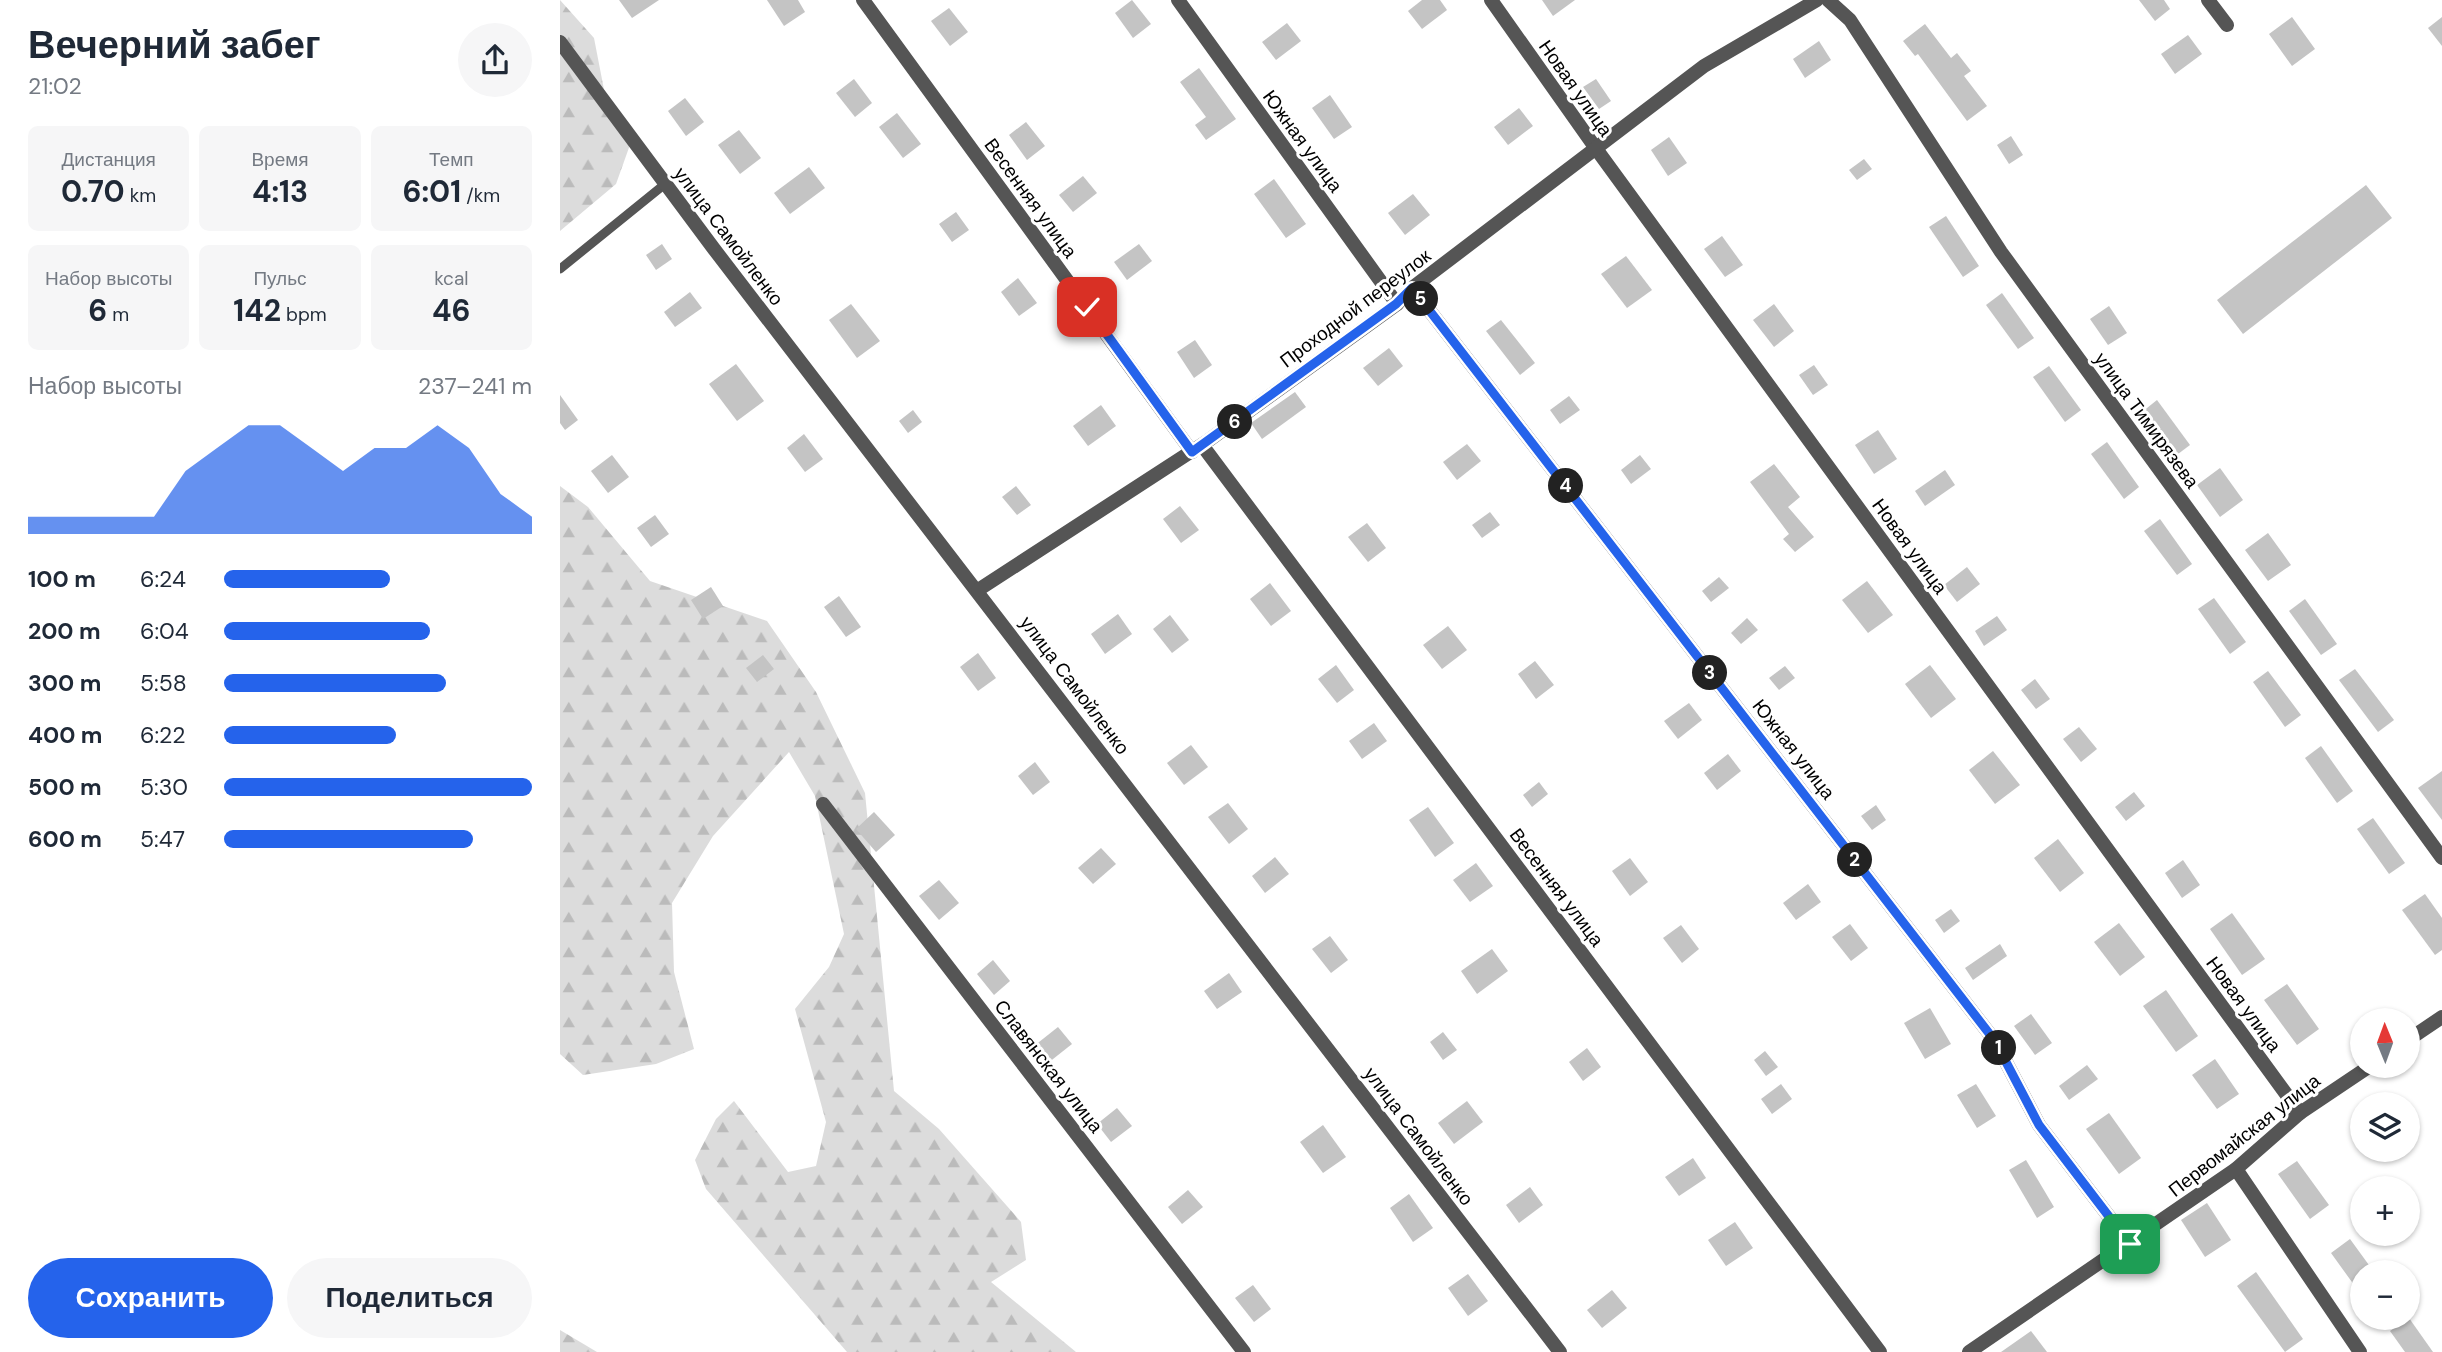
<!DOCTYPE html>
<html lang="ru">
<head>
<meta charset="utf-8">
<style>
  :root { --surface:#fff; --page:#f6f6f7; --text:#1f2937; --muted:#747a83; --accent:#2563eb }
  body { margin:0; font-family:"DM Sans",sans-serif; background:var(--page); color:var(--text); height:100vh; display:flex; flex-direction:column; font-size:26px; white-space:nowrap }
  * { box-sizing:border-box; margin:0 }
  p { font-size:23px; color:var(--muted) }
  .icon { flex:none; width:38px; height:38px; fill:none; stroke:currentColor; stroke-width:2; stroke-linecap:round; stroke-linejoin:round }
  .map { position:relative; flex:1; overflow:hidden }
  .sheet { display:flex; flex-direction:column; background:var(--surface); width:560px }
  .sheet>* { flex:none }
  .needle { width:46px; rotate:359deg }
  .controls { position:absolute; left:1790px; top:1008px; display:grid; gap:14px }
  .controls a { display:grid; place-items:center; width:70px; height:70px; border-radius:50%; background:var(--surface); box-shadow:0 2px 5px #0004; font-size:35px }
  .pin { position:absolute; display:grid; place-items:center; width:60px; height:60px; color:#fff; margin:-30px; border-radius:14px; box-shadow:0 4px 10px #0006 }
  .km { position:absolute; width:35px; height:35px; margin:-18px; border-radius:50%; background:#222; color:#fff; font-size:19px; line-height:35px; text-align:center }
  .round { display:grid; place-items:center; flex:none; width:74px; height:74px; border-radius:37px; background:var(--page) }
  .headline { display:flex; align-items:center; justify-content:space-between; height:119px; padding:0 28px }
  h1 { font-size:38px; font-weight:700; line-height:52px }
  .stats { display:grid; grid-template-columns:repeat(3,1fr); gap:10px; height:119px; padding:7px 28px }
  .stats div { display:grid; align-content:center; border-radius:10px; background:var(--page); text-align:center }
  .stats b { font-size:30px; font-weight:700 }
  .stats small { font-size:19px; font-weight:400 }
  .stats p { font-size:19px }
  .chart { height:196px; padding:14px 28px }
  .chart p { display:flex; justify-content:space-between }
  .chart svg { width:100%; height:126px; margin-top:7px; fill:var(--accent); opacity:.7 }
  .action { display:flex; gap:14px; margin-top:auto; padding:14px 28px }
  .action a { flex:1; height:80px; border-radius:42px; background:var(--accent); color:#fff; font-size:28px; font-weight:700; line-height:80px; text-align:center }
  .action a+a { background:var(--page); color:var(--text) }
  ul { padding:0 28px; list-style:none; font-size:23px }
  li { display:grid; grid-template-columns:112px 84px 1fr; align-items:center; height:52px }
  li i { height:18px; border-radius:9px; background:var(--accent) }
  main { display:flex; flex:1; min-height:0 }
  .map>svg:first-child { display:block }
  .forest { fill:url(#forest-firs) }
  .building { fill:#c4c4c4 }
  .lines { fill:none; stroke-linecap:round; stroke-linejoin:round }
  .lane { stroke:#555; stroke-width:9 }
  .street { stroke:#555; stroke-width:14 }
  .route-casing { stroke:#fff; stroke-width:14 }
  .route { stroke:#2563eb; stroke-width:9 }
  .labels { text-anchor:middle; stroke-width:6; stroke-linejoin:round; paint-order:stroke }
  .street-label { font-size:19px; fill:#000; stroke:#fff }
</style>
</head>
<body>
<main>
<section class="sheet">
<div class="headline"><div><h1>Вечерний забег</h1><p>21:02</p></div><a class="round"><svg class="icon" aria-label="share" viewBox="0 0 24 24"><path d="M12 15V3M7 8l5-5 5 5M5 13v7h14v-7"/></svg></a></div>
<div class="stats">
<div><p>Дистанция</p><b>0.70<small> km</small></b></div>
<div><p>Время</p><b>4:13</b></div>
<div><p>Темп</p><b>6:01<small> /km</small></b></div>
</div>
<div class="stats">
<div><p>Набор высоты</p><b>6<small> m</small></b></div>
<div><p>Пульс</p><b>142<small> bpm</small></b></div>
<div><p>kcal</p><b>46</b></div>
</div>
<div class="chart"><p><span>Набор высоты</span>237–241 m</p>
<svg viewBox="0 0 160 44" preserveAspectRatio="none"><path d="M0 44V38L10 38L20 38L30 38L40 38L50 22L60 14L70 6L80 6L90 14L100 22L110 14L120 14L130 6L140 14L150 30L160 38V44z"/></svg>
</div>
<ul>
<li><b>100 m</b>6:24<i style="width:54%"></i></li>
<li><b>200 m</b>6:04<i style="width:67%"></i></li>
<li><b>300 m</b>5:58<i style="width:72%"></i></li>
<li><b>400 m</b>6:22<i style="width:56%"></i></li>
<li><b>500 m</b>5:30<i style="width:100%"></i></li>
<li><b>600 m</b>5:47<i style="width:81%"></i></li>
</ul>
<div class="action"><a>Сохранить</a><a>Поделиться</a></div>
</section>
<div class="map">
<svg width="1882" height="1352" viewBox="0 0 1882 1352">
  <defs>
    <pattern id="forest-firs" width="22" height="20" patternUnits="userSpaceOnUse" patternTransform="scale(1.75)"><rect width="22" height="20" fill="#dcdcdc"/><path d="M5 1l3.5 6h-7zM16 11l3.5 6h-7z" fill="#bbb"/></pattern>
  </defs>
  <rect width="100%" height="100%" fill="#fff"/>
  <g class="forest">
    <polygon points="0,0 34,38 46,100 71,142 56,184 0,231"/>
    <polygon points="0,486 28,507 90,581 207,621 256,692 305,793 334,1091 379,1129 461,1222 466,1260 431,1282 516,1352 287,1352 146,1189 135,1160 156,1119 174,1101 228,1172 256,1166 266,1122 235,1009 269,967 284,934 255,796 229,752 153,836 112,903 114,972 134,1049 96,1064 23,1075 0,1054"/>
    <polygon points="0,1330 37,1352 0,1352"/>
  </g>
  <g class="building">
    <polygon points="59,0 99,0 72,18"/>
    <polygon points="207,0 238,0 245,12 224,26"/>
    <polygon points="572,0 591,24 573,38 555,13"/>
    <polygon points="862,0 880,0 887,10 862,29 848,11"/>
    <polygon points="982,0 1015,0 993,16"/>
    <polygon points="1579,0 1604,0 1610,9 1595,21"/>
    <polygon points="389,8 408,32 390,46 371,21"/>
    <polygon points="1732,17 1755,49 1732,66 1709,34"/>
    <polygon points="1882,17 1882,46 1868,28"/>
    <polygon points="727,23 741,41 716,60 702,42"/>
    <polygon points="1365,24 1391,58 1397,53 1411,71 1404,76 1427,106 1407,121 1358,54 1355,56 1343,41"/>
    <polygon points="1628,35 1642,54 1615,74 1601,54"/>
    <polygon points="1259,41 1271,60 1245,78 1233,59"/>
    <polygon points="639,68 676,119 646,140 635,125 646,117 620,82"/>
    <polygon points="294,79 312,103 295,117 276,93"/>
    <polygon points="1036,79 1051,101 1039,109 1023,87"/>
    <polygon points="770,95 792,127 774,139 752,108"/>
    <polygon points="125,98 144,122 126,136 108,111"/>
    <polygon points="959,108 973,126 948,145 934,127"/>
    <polygon points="337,113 361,144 343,158 319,127"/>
    <polygon points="466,122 485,146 467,160 449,135"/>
    <polygon points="179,130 201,158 180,174 158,145"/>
    <polygon points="1451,136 1463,155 1449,164 1437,145"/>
    <polygon points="1109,137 1127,163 1108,176 1091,150"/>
    <polygon points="1304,159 1312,169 1297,180 1289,170"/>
    <polygon points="249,167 265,188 230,214 214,193"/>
    <polygon points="523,176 537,193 513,212 499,195"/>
    <polygon points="714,179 746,224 726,238 694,194"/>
    <polygon points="1806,185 1832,218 1683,334 1657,300"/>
    <polygon points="853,194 870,215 845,235 828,213"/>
    <polygon points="396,212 409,230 392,242 379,224"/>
    <polygon points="1386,216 1419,266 1403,277 1369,227"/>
    <polygon points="1162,236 1183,265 1165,277 1144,249"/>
    <polygon points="102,244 112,259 96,270 86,255"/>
    <polygon points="579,244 592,261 567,280 554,262"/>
    <polygon points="1066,256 1092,290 1067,308 1041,274"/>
    <polygon points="458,278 477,303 459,316 441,292"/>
    <polygon points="130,292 142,308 115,327 104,312"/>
    <polygon points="1442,293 1474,338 1458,349 1426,305"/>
    <polygon points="291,304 320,341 297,358 269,320"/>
    <polygon points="1214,304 1234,331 1214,347 1193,320"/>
    <polygon points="1549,306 1567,333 1548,345 1530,319"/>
    <polygon points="941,320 975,363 960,375 926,331"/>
    <polygon points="635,340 652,365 634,378 617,352"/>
    <polygon points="829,348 843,366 818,386 803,368"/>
    <polygon points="176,364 204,401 177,421 149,384"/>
    <polygon points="1254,365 1268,385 1253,395 1239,375"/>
    <polygon points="1489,366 1521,410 1505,422 1473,377"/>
    <polygon points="735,392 746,407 702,439 691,423"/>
    <polygon points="0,395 18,420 5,430 0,423"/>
    <polygon points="1009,396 1020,410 1000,424 990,410"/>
    <polygon points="1597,400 1630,445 1614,457 1582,412"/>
    <polygon points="541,405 556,426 528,446 513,426"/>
    <polygon points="353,410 362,422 348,433 339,421"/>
    <polygon points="1318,430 1337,459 1314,474 1295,445"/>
    <polygon points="244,434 263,459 245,472 227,448"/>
    <polygon points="1547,442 1579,487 1564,499 1531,454"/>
    <polygon points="907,444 921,461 897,480 883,462"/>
    <polygon points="52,455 69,477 48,493 31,471"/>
    <polygon points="1080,455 1091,469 1071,484 1061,470"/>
    <polygon points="1214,464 1240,497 1228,507 1254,537 1235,552 1223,539 1229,534 1190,482"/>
    <polygon points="1660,468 1683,500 1660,517 1637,485"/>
    <polygon points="1385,470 1395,485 1365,506 1355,491"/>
    <polygon points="456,486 471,505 457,515 442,497"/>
    <polygon points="620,506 639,530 621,543 603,519"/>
    <polygon points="930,512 940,525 922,538 912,525"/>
    <polygon points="95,515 109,534 91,547 77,528"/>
    <polygon points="1600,519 1632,564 1617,575 1584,531"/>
    <polygon points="807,523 826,548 808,562 788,537"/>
    <polygon points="1708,533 1731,565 1708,581 1685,550"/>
    <polygon points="1407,567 1420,584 1397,602 1384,585"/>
    <polygon points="1159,577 1169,588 1151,602 1142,591"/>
    <polygon points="1307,581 1333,615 1308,633 1282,600"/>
    <polygon points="710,583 731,611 711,626 690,599"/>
    <polygon points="151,587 163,606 143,619 131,600"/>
    <polygon points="279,596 301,627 286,637 264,607"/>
    <polygon points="1654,598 1686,642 1670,654 1638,609"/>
    <polygon points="1745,599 1777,644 1761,655 1729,611"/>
    <polygon points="558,614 572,634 545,654 531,634"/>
    <polygon points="610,615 629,640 612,653 593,629"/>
    <polygon points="1437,616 1447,630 1424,646 1415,631"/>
    <polygon points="1187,618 1198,630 1181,644 1171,633"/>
    <polygon points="888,626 907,650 882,669 863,645"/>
    <polygon points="418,653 436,678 418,691 400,667"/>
    <polygon points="203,655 214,669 197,682 186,668"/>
    <polygon points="975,661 994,685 976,699 958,674"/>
    <polygon points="776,665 794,690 777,703 758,679"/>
    <polygon points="1370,665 1396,699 1371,718 1345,684"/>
    <polygon points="1225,666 1235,678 1219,690 1209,678"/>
    <polygon points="1795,669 1834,720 1818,732 1779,680"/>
    <polygon points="1708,671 1741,715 1725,727 1693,682"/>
    <polygon points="1475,679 1490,699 1476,709 1461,690"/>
    <polygon points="1129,703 1142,720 1118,739 1104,721"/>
    <polygon points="814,723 827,741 802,759 789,741"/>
    <polygon points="1519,727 1537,749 1521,762 1503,739"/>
    <polygon points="631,745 648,767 624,785 607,763"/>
    <polygon points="1761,746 1793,791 1777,803 1745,758"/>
    <polygon points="1433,751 1460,785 1435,804 1409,770"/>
    <polygon points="1168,754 1181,771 1157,790 1144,773"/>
    <polygon points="475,762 490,782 473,795 458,776"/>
    <polygon points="1882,771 1882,820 1858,788"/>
    <polygon points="979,782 988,794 972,807 963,795"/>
    <polygon points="1574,792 1585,806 1566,821 1555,807"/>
    <polygon points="668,803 688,829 669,844 648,817"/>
    <polygon points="1316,805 1326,820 1312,830 1301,816"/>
    <polygon points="868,807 894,843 875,857 849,820"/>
    <polygon points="314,812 335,835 316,852 296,829"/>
    <polygon points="1813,818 1845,863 1829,874 1797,829"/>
    <polygon points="1498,839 1524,873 1500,892 1474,858"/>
    <polygon points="541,848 556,864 533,884 518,868"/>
    <polygon points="715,857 729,874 705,893 692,876"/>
    <polygon points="1070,858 1088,882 1070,896 1052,871"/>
    <polygon points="1623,860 1640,885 1622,898 1605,873"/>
    <polygon points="916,863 933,886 910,902 893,880"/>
    <polygon points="379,880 399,903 379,920 359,896"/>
    <polygon points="1248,884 1261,902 1236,920 1223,903"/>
    <polygon points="1865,894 1882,918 1882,950 1875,955 1842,910"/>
    <polygon points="1391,909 1400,921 1384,933 1375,920"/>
    <polygon points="1672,913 1705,959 1682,975 1650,929"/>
    <polygon points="1559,923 1585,957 1560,976 1534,942"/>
    <polygon points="1290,924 1308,948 1291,961 1272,937"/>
    <polygon points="1121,925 1139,949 1122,963 1103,938"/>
    <polygon points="770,936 788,960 771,973 752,949"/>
    <polygon points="1440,944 1447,956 1413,980 1405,968"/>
    <polygon points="932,949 948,971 917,994 901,971"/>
    <polygon points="433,960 450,981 434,995 417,974"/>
    <polygon points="669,973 682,992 657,1009 644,991"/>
    <polygon points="1727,984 1759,1029 1737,1045 1704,1000"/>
    <polygon points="1606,990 1638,1036 1616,1052 1583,1006"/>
    <polygon points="1370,1008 1391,1044 1365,1059 1344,1023"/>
    <polygon points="1471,1014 1492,1043 1475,1055 1454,1026"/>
    <polygon points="498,1027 512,1044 488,1063 474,1046"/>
    <polygon points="883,1032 897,1050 883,1060 870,1042"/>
    <polygon points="1027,1048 1041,1067 1023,1081 1009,1062"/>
    <polygon points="1205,1051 1218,1067 1206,1076 1194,1060"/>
    <polygon points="1655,1059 1679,1094 1657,1109 1632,1075"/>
    <polygon points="1527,1065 1538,1079 1509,1100 1499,1086"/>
    <polygon points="1221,1084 1232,1099 1212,1114 1201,1099"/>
    <polygon points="1416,1084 1436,1116 1417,1128 1397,1095"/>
    <polygon points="907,1101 923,1122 894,1144 878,1123"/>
    <polygon points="557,1108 572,1126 551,1142 537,1124"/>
    <polygon points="1549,1113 1581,1158 1559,1174 1526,1129"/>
    <polygon points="763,1125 786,1157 763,1173 740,1142"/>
    <polygon points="1133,1158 1146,1178 1119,1196 1105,1177"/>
    <polygon points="1466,1160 1494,1207 1477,1218 1449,1170"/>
    <polygon points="1737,1161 1769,1205 1750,1219 1718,1174"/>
    <polygon points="970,1187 983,1205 959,1223 946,1205"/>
    <polygon points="628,1190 643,1207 622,1224 608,1207"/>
    <polygon points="849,1194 873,1228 853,1242 830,1208"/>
    <polygon points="1647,1203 1671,1240 1645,1257 1621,1220"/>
    <polygon points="1175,1222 1193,1248 1166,1266 1148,1240"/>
    <polygon points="1790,1239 1814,1272 1802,1272 1802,1296 1771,1253"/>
    <polygon points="1696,1272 1743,1339 1725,1352 1677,1286"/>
    <polygon points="908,1274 928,1301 908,1316 888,1288"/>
    <polygon points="693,1285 711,1309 694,1322 675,1298"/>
    <polygon points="1052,1290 1067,1308 1042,1328 1027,1310"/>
    <polygon points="1849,1318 1873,1352 1845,1352 1830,1331"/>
    <polygon points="1471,1331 1487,1352 1441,1352"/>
  </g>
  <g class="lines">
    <polyline class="lane" points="0,269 105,184"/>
    <g class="street">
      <polyline points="303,0 632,452"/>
      <polyline points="618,0 837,304"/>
      <polyline points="931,0 1037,150 1740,1113"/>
      <polyline points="1268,0 1290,20 1441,252 1882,858"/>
      <polyline points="1648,0 1667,25"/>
      <polyline points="0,42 154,249 1000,1352"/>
      <polyline points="852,288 1435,1041 1479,1125 1570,1244"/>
      <polyline points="642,445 1320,1352"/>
      <polyline points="418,590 649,440 837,304 852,288 1144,66 1257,0"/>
      <polyline points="263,804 684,1352"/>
      <polyline points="1848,1040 1882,1017"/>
      <polyline points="1676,1169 1800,1352"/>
      <polyline points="1409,1352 1676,1169 1740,1113 1810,1066"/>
    </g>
  </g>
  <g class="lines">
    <g class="route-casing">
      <polyline id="route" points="527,307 632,452 836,304 852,288 1435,1041 1479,1125 1570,1244"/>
    </g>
    <use href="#route" class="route"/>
  </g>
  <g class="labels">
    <g class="street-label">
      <text transform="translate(1016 88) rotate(55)" y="7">Новая улица</text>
      <text transform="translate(743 141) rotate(54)" y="7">Южная улица</text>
      <text transform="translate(471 198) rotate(54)" y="7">Весенняя улица</text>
      <text transform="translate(169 236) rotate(53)" y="7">улица Самойленко</text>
      <text transform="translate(795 308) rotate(-37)" y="7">Проходной переулок</text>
      <text transform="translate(1587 420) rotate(54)" y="7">улица Тимирязева</text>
      <text transform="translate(1350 546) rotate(54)" y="7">Новая улица</text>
      <text transform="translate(515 685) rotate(53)" y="7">улица Самойленко</text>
      <text transform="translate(1234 749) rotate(52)" y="7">Южная улица</text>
      <text transform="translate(997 887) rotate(53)" y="7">Весенняя улица</text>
      <text transform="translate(1684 1004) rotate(54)" y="7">Новая улица</text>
      <text transform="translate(489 1066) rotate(52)" y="7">Славянская улица</text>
      <text transform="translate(1684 1135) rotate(-38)" y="7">Первомайская улица</text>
      <text transform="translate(859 1136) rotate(53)" y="7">улица Самойленко</text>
    </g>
  </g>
</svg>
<div class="controls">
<a><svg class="needle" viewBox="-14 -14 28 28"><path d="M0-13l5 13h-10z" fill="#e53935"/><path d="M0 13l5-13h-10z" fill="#747a83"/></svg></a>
<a><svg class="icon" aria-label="layers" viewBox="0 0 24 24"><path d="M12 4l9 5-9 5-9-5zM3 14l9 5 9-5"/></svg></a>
<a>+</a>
<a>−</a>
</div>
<div class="pin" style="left:1570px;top:1244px;background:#1e9e55"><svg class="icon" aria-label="arrive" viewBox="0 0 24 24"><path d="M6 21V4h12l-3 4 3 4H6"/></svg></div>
<div class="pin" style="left:527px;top:307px;background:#d93025"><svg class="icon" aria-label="check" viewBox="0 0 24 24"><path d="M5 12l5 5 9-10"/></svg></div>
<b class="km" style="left:1439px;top:1048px">1</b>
<b class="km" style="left:1295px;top:860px">2</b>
<b class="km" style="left:1150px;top:673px">3</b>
<b class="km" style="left:1006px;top:486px">4</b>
<b class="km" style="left:861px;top:299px">5</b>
<b class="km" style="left:675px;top:422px">6</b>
</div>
</main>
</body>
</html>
